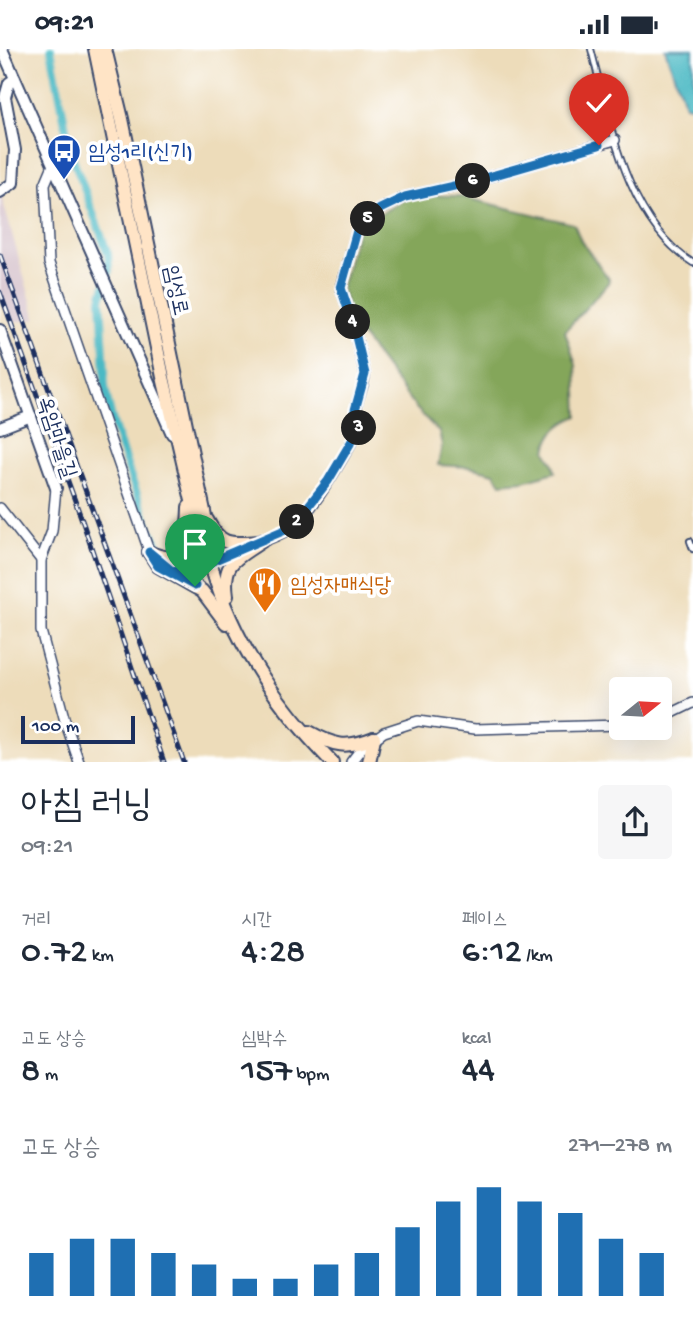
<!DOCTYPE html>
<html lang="ko">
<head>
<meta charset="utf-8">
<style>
  :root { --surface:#fff; --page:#f6f6f7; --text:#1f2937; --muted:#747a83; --accent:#1f6fb2 }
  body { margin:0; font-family:"Gochi Hand","Poor Story",sans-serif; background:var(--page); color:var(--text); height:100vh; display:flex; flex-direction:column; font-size:26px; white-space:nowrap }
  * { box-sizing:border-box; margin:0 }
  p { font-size:23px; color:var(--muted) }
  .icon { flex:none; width:38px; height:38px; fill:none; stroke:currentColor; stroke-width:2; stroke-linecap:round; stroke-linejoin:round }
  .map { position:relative; height:713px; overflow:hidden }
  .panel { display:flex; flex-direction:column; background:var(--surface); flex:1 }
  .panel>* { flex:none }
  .needle { width:46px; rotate:72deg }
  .tools { position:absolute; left:609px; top:628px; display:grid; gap:14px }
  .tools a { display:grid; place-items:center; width:63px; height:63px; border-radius:7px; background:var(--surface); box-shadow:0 7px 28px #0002; font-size:35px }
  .scale { position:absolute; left:21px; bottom:18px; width:114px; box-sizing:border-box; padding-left:7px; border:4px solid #1b2f5e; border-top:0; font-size:19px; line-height:24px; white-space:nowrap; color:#1b2f5e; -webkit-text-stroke:5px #fff; paint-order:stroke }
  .pin { position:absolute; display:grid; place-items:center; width:60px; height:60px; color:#fff; margin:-72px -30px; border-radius:50% 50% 50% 0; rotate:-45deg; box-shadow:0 0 7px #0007 }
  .pin .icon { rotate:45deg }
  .km { position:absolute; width:35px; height:35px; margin:-18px; border-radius:50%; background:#222; color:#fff; font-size:19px; line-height:35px; text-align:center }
  .round { display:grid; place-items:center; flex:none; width:74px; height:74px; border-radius:7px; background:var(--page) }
  .head { display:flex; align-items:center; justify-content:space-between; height:119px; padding:0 21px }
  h1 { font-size:38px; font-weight:600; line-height:52px }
  .figures { display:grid; grid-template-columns:repeat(3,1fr); gap:10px; height:119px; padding:7px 21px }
  .figures div { display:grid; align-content:center }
  .figures b { font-size:35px; font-weight:600 }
  .figures small { font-size:19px; font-weight:400 }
  .figures p { font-size:19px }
  .chart { height:196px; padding:14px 21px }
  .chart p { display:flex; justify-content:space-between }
  .chart svg { width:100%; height:126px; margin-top:7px; stroke:var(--accent); stroke-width:6 }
  .status { display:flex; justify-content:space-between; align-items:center; height:49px; padding:0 35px; background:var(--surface); direction:ltr }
  .status svg { height:19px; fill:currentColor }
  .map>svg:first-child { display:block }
  .industrial { fill:#d2bdc7 }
  .forest { fill:#84a65a; stroke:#506a5c; stroke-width:2 }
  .water { fill:#4bb9c4; stroke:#337491; stroke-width:2 }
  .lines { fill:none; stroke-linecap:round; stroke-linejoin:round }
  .canal { stroke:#4bb9c4; stroke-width:8 }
  .service-casing { stroke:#3a496c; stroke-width:8 }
  .minor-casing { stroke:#3a496c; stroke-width:12 }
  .tertiary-casing { stroke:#3a496c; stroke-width:14 }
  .secondary-casing { stroke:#3a496c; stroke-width:16 }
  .service { stroke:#fff; stroke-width:4.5 }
  .minor { stroke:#fff; stroke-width:9 }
  .tertiary { stroke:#fff; stroke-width:10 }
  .secondary { stroke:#ffe4c6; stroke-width:12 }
  .rail-casing { stroke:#1b2f5e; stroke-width:5 }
  .rail { stroke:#fff; stroke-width:2.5; stroke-dasharray:8; stroke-linecap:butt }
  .route-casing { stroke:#fff; stroke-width:14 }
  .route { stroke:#1f6fb2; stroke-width:9 }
  .labels { text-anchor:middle; stroke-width:7; stroke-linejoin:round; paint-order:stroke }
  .transit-label { font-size:21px; fill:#164399; stroke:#fff; text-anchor:start }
  .street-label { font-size:21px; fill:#1b2f5e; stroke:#fff }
  .food-label { font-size:21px; fill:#c56008; stroke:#fff; text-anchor:start }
</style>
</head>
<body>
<div class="status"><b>09:21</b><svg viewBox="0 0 49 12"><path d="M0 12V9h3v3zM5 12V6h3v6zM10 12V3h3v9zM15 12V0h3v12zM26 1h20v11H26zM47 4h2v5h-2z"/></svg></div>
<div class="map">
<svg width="693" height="713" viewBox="0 0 693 713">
  <rect width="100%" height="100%" fill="#fff"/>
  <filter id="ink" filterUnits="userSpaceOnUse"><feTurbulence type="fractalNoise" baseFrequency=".0143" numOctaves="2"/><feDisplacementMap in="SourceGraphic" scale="14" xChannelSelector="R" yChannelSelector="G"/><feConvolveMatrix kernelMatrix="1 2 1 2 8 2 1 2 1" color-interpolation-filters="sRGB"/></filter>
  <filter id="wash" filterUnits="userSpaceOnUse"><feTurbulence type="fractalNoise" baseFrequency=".00686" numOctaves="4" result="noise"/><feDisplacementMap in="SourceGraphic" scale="28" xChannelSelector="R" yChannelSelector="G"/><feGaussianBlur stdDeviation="1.57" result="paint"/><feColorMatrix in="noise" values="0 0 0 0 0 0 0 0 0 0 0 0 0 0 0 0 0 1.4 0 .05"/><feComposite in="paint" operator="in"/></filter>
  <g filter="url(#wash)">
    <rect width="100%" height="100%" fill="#eddcba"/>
    <polygon class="industrial" points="0,142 36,270 14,273 0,249"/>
    <path class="forest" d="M 412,146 L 458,147 L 574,175 L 581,192 L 609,230 L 608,234 L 565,282 L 576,316 L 578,367 C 561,374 549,383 546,402 L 553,414 L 555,423 L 524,432 L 501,434 L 494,424 L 470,418 L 438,416 L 442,396 L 439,383 L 416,359 L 353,275 L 341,239 L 358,178 Z"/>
    <polygon class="water" points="665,0 693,0 693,57 685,56"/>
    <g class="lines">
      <path class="canal" d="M 51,0 L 70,101 L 108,205 L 109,222 L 101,250 L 105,324 C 100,349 138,447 148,476 L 157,494"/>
    </g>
  </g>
  <g filter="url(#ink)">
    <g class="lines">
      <g class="service-casing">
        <g id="service">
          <path d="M 591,0 C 610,72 625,171 693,214"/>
          <polyline points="690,492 693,500"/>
        </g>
      </g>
      <g class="minor-casing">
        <g id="minor">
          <polyline points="53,116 45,135 49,214 148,499 153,506"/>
          <polyline points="56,439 52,482 41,511 41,582 65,672 79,713"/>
          <polyline points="0,459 41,511"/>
          <path d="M 257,495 C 268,490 282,486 292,478 C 317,459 347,401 363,373 C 348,359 364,343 365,325 L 353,275 L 341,239 L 358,178 L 381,160 L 405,148 L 467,134 L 615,91"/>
          <polyline points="171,522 189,522 241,501"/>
          <polyline points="660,670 693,654"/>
          <polyline points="351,713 361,700 384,683 418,672 475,680 621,676"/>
        </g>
      </g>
      <g class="tertiary-casing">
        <g id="tertiary">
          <polyline points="2,0 172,385"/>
          <polyline points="0,143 13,134 15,101 5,48 9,34 15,30"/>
          <polyline points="0,281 56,439"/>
          <polyline points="0,379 31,367"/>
        </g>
      </g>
      <g class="secondary-casing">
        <g id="secondary">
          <polyline points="95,0 163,328 197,473 199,482 206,490"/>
          <path d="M 105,0 L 122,70 L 205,467 C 209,484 207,499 211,516 C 232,592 277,657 332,713"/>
          <path d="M 207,471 C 221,498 231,495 258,493"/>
          <polyline points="149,503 158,517 202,542 226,574"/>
          <path d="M 149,503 C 188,522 188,485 189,458"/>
          <path d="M 227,547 C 222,512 236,510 262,492"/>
          <path d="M 309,683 C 334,697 346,700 374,689"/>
          <polyline points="369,713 374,689"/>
        </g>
      </g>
      <use href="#service" class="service"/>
      <use href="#minor" class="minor"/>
      <use href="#tertiary" class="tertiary"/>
      <use href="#secondary" class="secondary"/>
      <g class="rail-casing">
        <g id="rail">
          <polyline points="0,206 184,713"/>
          <polyline points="0,243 83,474 164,713"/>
        </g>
      </g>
      <use href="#rail" class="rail"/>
    </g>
  </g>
  <g class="lines" filter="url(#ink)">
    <g class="route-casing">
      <polyline id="route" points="195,537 158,517 149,503 172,522 189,522 292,478 328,432 363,373 358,368 355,361 365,325 353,275 341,239 358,178 380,160 405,148 467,134 599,96"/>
    </g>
    <use href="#route" class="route"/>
  </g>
  <defs>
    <g id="bus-pin" transform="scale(1.75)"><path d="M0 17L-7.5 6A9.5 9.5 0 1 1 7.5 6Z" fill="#1a4fb4" stroke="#fff"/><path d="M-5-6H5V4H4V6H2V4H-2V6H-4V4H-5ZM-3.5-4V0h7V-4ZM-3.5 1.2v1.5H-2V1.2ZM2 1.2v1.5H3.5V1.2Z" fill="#fff"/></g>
    <g id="restaurant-pin" transform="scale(1.75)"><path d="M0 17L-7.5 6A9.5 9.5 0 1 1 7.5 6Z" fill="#e8710a" stroke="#fff"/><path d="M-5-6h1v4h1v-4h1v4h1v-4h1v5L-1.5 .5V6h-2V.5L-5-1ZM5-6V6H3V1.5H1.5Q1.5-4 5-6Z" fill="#fff"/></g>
  </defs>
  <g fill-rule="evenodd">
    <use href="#bus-pin" x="64" y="102"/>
    <use href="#restaurant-pin" x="265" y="535"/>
  </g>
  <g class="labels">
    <g class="transit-label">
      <text x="88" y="109">임성1리(신기)</text>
    </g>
    <g class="street-label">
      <text transform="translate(177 241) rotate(78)" y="7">임성로</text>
      <text transform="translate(58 388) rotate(72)" y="7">옥암마을길</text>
    </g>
    <g class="food-label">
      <text x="290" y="542">임성자매식당</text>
    </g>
  </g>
</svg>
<div class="tools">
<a><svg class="needle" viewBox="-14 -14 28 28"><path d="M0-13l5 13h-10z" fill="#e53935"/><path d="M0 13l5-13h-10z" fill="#747a83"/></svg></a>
</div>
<div class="scale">100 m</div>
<div class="pin" style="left:195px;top:537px;background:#1e9e55"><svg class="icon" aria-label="arrive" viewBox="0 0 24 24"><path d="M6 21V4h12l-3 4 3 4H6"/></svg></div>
<div class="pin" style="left:599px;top:96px;background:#d93025"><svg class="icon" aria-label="check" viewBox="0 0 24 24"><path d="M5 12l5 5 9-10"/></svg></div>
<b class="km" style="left:297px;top:473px">2</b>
<b class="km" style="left:359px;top:379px">3</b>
<b class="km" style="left:353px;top:273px">4</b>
<b class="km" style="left:368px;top:170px">5</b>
<b class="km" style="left:473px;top:132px">6</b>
</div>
<section class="panel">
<div class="head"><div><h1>아침 러닝</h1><p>09:21</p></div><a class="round"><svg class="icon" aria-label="share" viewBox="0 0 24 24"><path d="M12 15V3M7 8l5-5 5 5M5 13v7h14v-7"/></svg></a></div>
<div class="figures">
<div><p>거리</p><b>0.72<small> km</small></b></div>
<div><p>시간</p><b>4:28</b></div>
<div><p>페이스</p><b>6:12<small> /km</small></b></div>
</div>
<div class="figures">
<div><p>고도 상승</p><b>8<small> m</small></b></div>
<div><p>심박수</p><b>157<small> bpm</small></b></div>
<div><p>kcal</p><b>44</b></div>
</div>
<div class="chart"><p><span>고도 상승</span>271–278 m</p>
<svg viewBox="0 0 160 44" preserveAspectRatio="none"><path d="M5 44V29M15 44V24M25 44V24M35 44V29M45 44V33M55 44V38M65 44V38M75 44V33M85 44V29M95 44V20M105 44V11M115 44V6M125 44V11M135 44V15M145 44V24M155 44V29"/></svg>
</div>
</section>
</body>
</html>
